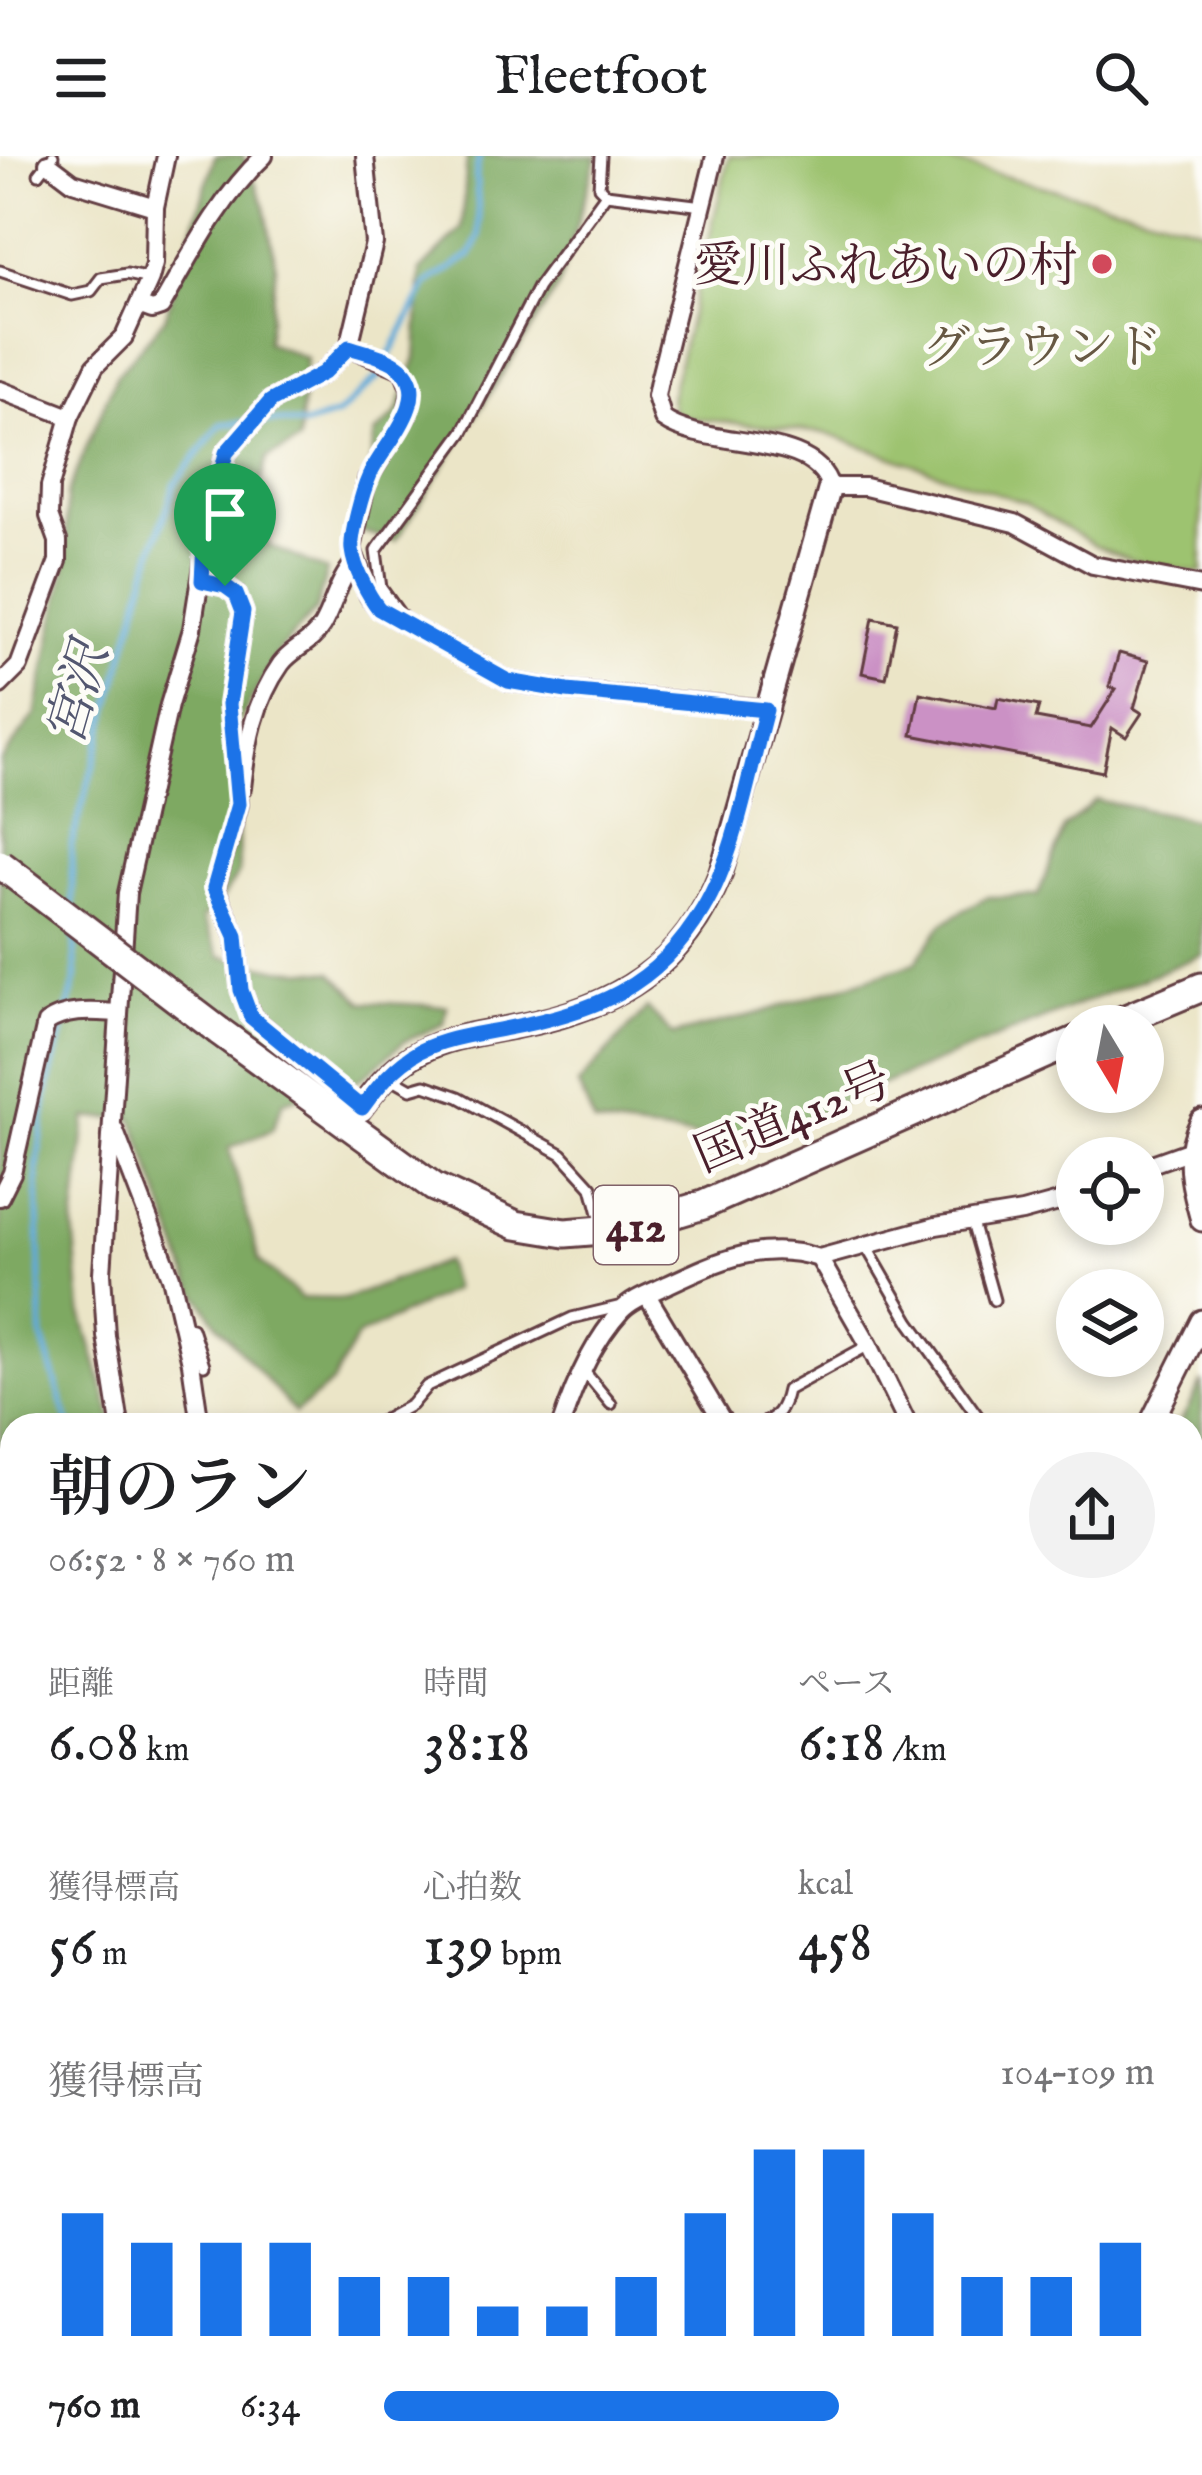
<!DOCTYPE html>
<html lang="ja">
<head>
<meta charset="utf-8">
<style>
  :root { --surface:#fff; --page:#f2f2f2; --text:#202124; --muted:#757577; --accent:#1a73e8 }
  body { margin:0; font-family:"IM FELL English","Noto Serif JP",serif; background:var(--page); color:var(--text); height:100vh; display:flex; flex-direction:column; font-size:45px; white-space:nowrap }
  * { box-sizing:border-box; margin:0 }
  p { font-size:39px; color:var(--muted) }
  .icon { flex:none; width:66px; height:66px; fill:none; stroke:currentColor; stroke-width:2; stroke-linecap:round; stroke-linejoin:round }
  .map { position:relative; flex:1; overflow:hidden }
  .sheet { position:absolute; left:0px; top:1257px; width:1203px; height:1062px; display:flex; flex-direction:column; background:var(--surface); border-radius:36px 36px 0 0; box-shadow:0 6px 18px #0003 }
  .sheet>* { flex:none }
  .needle { width:78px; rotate:170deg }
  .tools { position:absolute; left:1056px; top:849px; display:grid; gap:24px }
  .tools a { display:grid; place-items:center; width:108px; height:108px; border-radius:50%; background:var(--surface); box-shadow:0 6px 18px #0003; font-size:60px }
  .pin { position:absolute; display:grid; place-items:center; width:102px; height:102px; color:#fff; margin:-123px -51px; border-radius:50% 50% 50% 0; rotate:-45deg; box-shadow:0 0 12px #0007 }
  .pin .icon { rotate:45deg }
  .round { display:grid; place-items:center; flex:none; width:126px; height:126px; border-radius:63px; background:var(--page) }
  .head { display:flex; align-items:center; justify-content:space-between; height:204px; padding:0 48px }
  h1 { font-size:66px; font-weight:600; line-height:90px }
  .metrics { display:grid; grid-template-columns:repeat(3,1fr); gap:18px; height:204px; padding:12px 48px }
  .metrics div { display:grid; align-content:center }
  .metrics b { font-size:60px; font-weight:600 }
  .metrics small { font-size:33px; font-weight:400 }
  .metrics p { font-size:33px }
  .chart { height:336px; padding:24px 48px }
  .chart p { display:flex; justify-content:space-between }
  .chart svg { width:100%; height:216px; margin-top:12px; stroke:var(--accent); stroke-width:6 }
  ul { padding:0 48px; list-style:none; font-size:39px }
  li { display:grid; grid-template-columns:192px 144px 1fr; align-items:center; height:90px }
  li i { height:30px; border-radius:15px; background:var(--accent) }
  header { display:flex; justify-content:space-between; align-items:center; height:156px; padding:0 48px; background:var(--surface); font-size:54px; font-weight:600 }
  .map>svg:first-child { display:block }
  .green { fill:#9dc36f; stroke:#74714d; stroke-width:3 }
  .forest { fill:#7ea962; stroke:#646446; stroke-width:3 }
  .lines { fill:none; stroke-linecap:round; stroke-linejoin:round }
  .stream { stroke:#60aad8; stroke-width:6 }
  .building { fill:#cb91c5 }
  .service-casing { stroke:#623d42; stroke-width:15 }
  .minor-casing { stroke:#623d42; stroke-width:22 }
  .tertiary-casing { stroke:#623d42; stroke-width:27 }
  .primary-casing { stroke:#623d42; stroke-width:33 }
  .trunk-casing { stroke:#623d42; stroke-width:33 }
  .service { stroke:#fff; stroke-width:9 }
  .minor { stroke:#fff; stroke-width:16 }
  .tertiary { stroke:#fff; stroke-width:21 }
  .primary { stroke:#fff; stroke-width:27 }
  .trunk { stroke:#fff; stroke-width:27 }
  .trunk-bridge-casing { stroke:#623d42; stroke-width:33; stroke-linecap:butt }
  .trunk-bridge { stroke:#fff; stroke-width:27 }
  .route-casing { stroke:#fff; stroke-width:24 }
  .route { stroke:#1a73e8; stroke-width:15 }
  .poi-dot { fill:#d1495b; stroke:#fdfcf7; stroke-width:4.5 }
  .labels { text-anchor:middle; stroke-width:10; stroke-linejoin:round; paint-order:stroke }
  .shield { fill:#fdfcf7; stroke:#806168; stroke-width:3 }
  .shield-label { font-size:45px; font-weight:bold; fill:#4a1f2b }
  .poi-label { font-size:48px; fill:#4a1f2b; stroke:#fdfcf7; text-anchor:end }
  .park-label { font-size:48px; fill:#675843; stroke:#fdfcf7 }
  .street-label { font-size:48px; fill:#4a1f2b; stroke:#fdfcf7 }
  .water-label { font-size:51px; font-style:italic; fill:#535770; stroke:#fdfcf7 }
</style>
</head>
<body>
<header><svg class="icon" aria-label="menu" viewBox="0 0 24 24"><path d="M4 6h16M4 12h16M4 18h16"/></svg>Fleetfoot<svg class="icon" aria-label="search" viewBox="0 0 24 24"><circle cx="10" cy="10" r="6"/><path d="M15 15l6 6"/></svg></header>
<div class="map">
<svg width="1202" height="2319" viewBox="0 0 1202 2319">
  <rect width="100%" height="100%" fill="#fdfcf7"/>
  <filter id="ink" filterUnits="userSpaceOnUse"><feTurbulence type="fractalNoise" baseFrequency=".00833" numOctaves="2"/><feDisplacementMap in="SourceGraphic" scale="24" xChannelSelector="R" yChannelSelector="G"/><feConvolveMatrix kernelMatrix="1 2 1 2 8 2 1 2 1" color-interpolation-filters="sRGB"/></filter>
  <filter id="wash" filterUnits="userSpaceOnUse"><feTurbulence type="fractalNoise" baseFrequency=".004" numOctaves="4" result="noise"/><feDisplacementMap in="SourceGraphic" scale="48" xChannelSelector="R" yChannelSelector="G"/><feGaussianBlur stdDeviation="2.7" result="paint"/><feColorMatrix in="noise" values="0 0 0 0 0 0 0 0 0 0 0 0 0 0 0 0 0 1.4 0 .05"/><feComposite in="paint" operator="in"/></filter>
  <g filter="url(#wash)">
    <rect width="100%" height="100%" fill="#ebe5c7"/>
    <polygon class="green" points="729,0 928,0 1202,72 1202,417 1131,404 1094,389 1025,347 824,277 681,261 672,252 670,242"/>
    <g class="forest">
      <polygon points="215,0 243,0 265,50 276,110 267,186 306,202 299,286 267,302 257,342 268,389 327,415 316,454 280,493 235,573 239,717 217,749 202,763 220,800 280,813 332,816 363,846 447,850 444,868 405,885 361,923 284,945 272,974 229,992 259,1105 301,1142 345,1143 445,1105 453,1134 357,1181 332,1227 295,1257 218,1169 190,1126 133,962 86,962 74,1070 81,1154 114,1269 12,1269 12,1562 4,1570 0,1568 0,606 36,558 66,409 67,338 116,220 165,162"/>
      <polygon points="467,0 597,0 559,129 396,385 359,375 375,278 397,257 416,202 421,114 462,73"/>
      <polygon points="1096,644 1202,665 1202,799 875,931 773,978 699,981 595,968 578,929 647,852 673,879 760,857 915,807 943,767 986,741 1038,740 1064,672"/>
      <polygon points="1202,1225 1202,1585 1191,1597 1191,1269 1179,1269"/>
    </g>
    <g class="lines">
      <g class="stream">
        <polyline points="73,755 71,690 152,398 175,328 221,268 277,265 304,269 337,259 379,220 427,128 470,100 480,80 476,20 479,0"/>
        <polyline points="69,1269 42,1180 37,1012 47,936 76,821 74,774"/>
        <polyline points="0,1585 12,1580"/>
        <polyline points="1191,2068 1202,2066"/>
        <polyline points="0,2310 14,2319"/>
        <polyline points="632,2319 644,2307"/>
      </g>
    </g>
    <g id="blocks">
      <g class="building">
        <polygon points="873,462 897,467 886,522 862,517"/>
        <polygon points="1119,497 1148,505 1134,552 1142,557 1126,581 1112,572 1103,616 912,579 920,537 996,552 998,542 1039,550 1036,562 1091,572 1116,533 1109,531"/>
      </g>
    </g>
  </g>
  <g filter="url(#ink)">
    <use href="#blocks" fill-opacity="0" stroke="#623d42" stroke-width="3"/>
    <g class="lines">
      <g class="service-casing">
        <g id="service">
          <polyline points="601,0 599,31 606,38 703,50"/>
          <polyline points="39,18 53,0"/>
          <polyline points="0,115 72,139 91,135 101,122 127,118 150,123"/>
          <polyline points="404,464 381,432 376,395 463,276 538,131 606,38"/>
          <polyline points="390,921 411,933 425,929 459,941 562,998 592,1031 602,1069"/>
          <polyline points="971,1063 994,1144"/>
          <polyline points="866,1090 910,1166 984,1269"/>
          <polyline points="183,1170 192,1172 204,1209"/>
          <polyline points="583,1214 611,1248"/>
          <polyline points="375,1269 411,1249 427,1230 572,1162 618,1151 622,1154"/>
          <path d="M 759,1269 C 777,1262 783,1253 787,1234 L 869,1189"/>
          <polyline points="1,2299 12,2282"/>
          <polyline points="269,2319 273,2307"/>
        </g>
      </g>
      <g class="minor-casing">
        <g id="minor">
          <path d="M 715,0 L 659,225 L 656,240 L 663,263 C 706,294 815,275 830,331 L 865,331 L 1015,367 L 1093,409 L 1202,430"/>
          <polyline points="48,7 73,26 155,51"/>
          <path d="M 141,150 L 152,154 L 161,151 C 192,97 219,43 264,0"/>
          <polyline points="349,191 403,214 411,234 407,259 367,324 352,393 369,440 379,453 508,525 567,535 767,553"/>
          <polyline points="0,234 70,261"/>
          <polyline points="202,425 225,430 236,438 243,456 229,549 239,648 215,732 236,780 241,834 252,861 361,952"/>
          <polyline points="0,529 19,510 58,405 58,385 49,360 50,330 70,261 95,210 124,181 150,123 154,108 155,51 166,0"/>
          <path d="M 242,632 C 247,587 254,546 281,508 C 292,493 312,487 322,470 C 335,447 337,425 356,405"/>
          <polyline points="114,973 171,1121 191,1207 200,1269"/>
          <polyline points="1143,1011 1191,994"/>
          <path d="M 0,1041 L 12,1017 L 46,867 C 68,852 95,856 119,857"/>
          <polyline points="647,1139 725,1269"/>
          <polyline points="120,1269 106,1180 102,1117 127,737 169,549 192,473 211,352 226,297 244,276 271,245 323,217 349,191 374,87 365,0"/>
          <path d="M 561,1269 C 574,1229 592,1187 621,1155 C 633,1142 653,1136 669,1128 C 720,1104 763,1084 819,1102"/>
          <polyline points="908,1269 869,1189 819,1102 936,1070 1022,1056 1077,1041"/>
          <polyline points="0,1904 12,1874"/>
          <polyline points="1191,2079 1202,2077"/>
          <polyline points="0,2136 12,2142"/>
          <polyline points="1191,2202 1202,2193"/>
          <polyline points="15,2307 28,2315"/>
          <polyline points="652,2319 664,2307"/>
          <polyline points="1037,2319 1053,2307"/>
        </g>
      </g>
      <g class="tertiary-casing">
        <g id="tertiary">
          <path d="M 1202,965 C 1184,999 1192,1029 1202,1064"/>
          <path d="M 349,968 C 369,941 389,912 420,896 C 449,880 485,877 518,870 C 615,852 684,812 721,716 L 830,331"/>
          <polyline points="1150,1269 1202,1165"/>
          <polyline points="1191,1698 1202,1710"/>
          <polyline points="1191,1867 1202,1850"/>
        </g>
      </g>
      <g class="primary-casing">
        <g id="primary">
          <polyline points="0,1925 12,1928"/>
          <polyline points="712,2307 730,2319"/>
        </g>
      </g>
      <g class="trunk-casing">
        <g id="trunk">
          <polyline points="1109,870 1202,831"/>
          <polyline points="219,875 434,1031 516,1069 565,1077 603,1074 640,1068 703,1049 1077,884"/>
        </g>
      </g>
      <use href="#service" class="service"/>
      <use href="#minor" class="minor"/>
      <use href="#tertiary" class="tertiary"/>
      <use href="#primary" class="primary"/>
      <use href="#trunk" class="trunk"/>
      <g class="trunk-bridge-casing">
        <polyline id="trunk-bridge" points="0,708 219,875"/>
      </g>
      <use href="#trunk-bridge" class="trunk-bridge"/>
    </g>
  </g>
  <g class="lines" filter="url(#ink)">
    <g class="route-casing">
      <path id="route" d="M 349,191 C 364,196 388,201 401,212 C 435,243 380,292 369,321 C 363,334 350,380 352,394 C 354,412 368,439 379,453 L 508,525 L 567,535 L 766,554 C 749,616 736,698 703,753 C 657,832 593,856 508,872 C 479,878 447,881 420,895 C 395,909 379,929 362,952 L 251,861 L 241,834 L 236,780 L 214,732 L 238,648 L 229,548 L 243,456 L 236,438 L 225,430 L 202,425 L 204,388 L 226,297 L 271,245 L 323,217 Z"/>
    </g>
    <use href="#route" class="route"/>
  </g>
  <circle class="poi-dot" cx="1102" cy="108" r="12"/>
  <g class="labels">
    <rect class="shield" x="594" y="1030" width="84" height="78" rx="9"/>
    <g class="shield-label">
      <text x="636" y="1085">412</text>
    </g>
    <g class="poi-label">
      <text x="1078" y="125">愛川ふれあいの村</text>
    </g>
    <g class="park-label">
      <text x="1042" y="207">グラウンド</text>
    </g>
    <g class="street-label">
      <text transform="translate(792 960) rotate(-23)" y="17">国道412号</text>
    </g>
    <g class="water-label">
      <text transform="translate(76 537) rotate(-74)" y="18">宮沢</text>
    </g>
  </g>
</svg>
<div class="tools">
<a><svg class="needle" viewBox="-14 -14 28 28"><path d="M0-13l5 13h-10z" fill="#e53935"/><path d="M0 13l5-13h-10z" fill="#757577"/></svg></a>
<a><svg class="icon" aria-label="locate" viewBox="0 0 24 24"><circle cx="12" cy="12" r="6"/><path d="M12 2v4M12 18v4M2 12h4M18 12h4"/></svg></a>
<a><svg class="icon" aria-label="layers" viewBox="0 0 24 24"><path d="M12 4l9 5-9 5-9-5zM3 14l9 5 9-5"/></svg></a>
</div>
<div class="pin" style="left:225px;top:430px;background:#1e9e55"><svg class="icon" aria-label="arrive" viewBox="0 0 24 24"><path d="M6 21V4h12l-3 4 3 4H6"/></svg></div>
<section class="sheet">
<div class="head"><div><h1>朝のラン</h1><p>06:52 · 8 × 760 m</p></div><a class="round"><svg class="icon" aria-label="share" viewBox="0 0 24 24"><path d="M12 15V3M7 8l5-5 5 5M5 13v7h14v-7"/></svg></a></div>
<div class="metrics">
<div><p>距離</p><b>6.08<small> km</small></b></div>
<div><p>時間</p><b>38:18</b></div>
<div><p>ペース</p><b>6:18<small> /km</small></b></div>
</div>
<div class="metrics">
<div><p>獲得標高</p><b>56<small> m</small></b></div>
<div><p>心拍数</p><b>139<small> bpm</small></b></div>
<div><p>kcal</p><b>458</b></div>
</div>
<div class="chart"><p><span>獲得標高</span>104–109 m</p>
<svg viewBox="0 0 160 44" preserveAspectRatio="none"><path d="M5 44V19M15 44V25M25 44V25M35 44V25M45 44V32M55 44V32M65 44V38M75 44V38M85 44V32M95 44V19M105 44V6M115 44V6M125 44V19M135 44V32M145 44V32M155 44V25"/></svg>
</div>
<ul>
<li><b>760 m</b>6:34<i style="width:59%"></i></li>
</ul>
</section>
</div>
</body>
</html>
